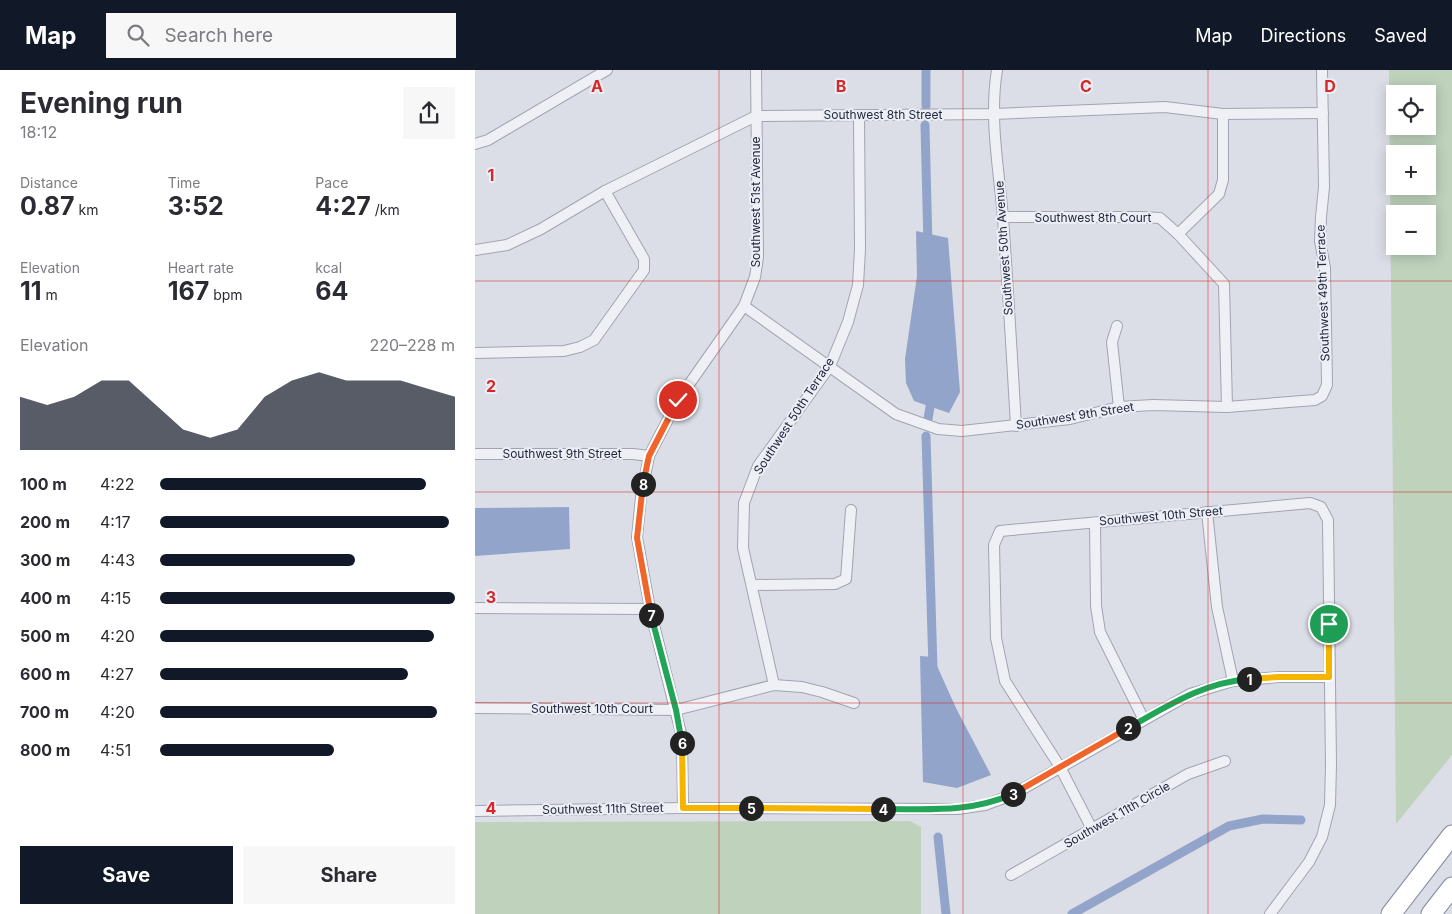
<!DOCTYPE html>
<html lang="en">
<head>
<meta charset="utf-8">
<style>
  :root { --surface:#fff; --page:#f7f7f7; --text:#2b2b33; --muted:#7c7c81; --accent:#111827 }
  body { margin:0; font-family:Inter,sans-serif; background:var(--page); color:var(--text); height:100vh; display:flex; flex-direction:column; font-size:19px; white-space:nowrap }
  * { box-sizing:border-box; margin:0 }
  p { font-size:16px; color:var(--muted) }
  .icon { flex:none; width:28px; height:28px; fill:none; stroke:currentColor; stroke-width:2; stroke-linecap:round; stroke-linejoin:round }
  .map { position:relative; flex:1; overflow:hidden }
  .panel { display:flex; flex-direction:column; background:var(--surface); width:475px }
  .panel>* { flex:none }
  .controls { position:absolute; left:911px; top:15px; display:grid; gap:10px }
  .controls a { display:grid; place-items:center; width:50px; height:50px; border-radius:0px; background:var(--surface); box-shadow:0 2px 12px #0003; font-size:25px }
  .pin { position:absolute; display:grid; place-items:center; width:42px; height:42px; color:#fff; margin:-21px; border:2px solid #fff; border-radius:50%; box-shadow:0 1px 5px #0007 }
  .km { position:absolute; width:25px; height:25px; margin:-12px; border-radius:50%; background:#222; color:#fff; font-size:14px; line-height:25px; text-align:center }
  .round { display:grid; place-items:center; flex:none; width:52px; height:52px; border-radius:0px; background:var(--page) }
  .headline { display:flex; align-items:center; justify-content:space-between; height:85px; padding:0 20px }
  h1 { font-size:28px; font-weight:700; line-height:38px }
  .metrics { display:grid; grid-template-columns:repeat(3,1fr); gap:8px; height:85px; padding:5px 20px }
  .metrics div { display:grid; align-content:center }
  .metrics b { font-size:25px; font-weight:700 }
  .metrics small { font-size:14px; font-weight:400 }
  .metrics p { font-size:14px }
  .chart { height:140px; padding:10px 20px }
  .chart p { display:flex; justify-content:space-between }
  .chart svg { width:100%; height:90px; margin-top:5px; fill:var(--accent); opacity:.7 }
  .cta { display:flex; gap:10px; margin-top:auto; padding:10px 20px }
  .cta a { flex:1; height:58px; border-radius:0px; background:var(--accent); color:#fff; font-size:20px; font-weight:700; line-height:58px; text-align:center }
  .cta a+a { background:var(--page); color:var(--text) }
  ul { padding:0 20px; list-style:none; font-size:16px }
  li { display:grid; grid-template-columns:80px 60px 1fr; align-items:center; height:38px }
  li i { height:12px; border-radius:6px; background:var(--accent) }
  header { display:flex; align-items:center; gap:30px; box-sizing:border-box; height:70px; padding:0 25px; background:var(--accent); color:#fff }
  header strong { font-size:24px }
  nav { display:flex; gap:28px; margin-inline-start:auto; font-size:18px }
  .search { width:350px; height:45px; background:var(--page); display:flex; align-items:center; gap:12px; box-sizing:border-box; padding:0 18px; border-radius:0px; color:var(--muted); font-size:19px }
  main { display:flex; flex:1; min-height:0 }
  .map>svg:first-child { display:block }
  .green { fill:#bed2bc; fill-rule:evenodd }
  .water { fill:#93a4cb }
  .lines { fill:none; stroke-linecap:round; stroke-linejoin:round }
  .canal { stroke:#93a4cb; stroke-width:9 }
  .minor-casing { stroke:#a1a4b1; stroke-width:12 }
  .motorway-casing { stroke:#82889f; stroke-width:21 }
  .minor { stroke:#eff0f6; stroke-width:10 }
  .motorway { stroke:#fff; stroke-width:19 }
  .split-1-casing { stroke:#fff; stroke-width:10 }
  .split-2-casing { stroke:#fff; stroke-width:10 }
  .split-3-casing { stroke:#fff; stroke-width:10 }
  .split-4-casing { stroke:#fff; stroke-width:10 }
  .split-5-casing { stroke:#fff; stroke-width:10 }
  .split-6-casing { stroke:#fff; stroke-width:10 }
  .split-7-casing { stroke:#fff; stroke-width:10 }
  .split-8-casing { stroke:#fff; stroke-width:10 }
  .split-9-casing { stroke:#fff; stroke-width:10 }
  .split-1 { stroke:#f5b400; stroke-width:6 }
  .split-2 { stroke:#22a559; stroke-width:6 }
  .split-3 { stroke:#f0652b; stroke-width:6 }
  .split-4 { stroke:#22a559; stroke-width:6 }
  .split-5 { stroke:#f5b400; stroke-width:6 }
  .split-6 { stroke:#f5b400; stroke-width:6 }
  .split-7 { stroke:#22a559; stroke-width:6 }
  .split-8 { stroke:#f0652b; stroke-width:6 }
  .split-9 { stroke:#f0652b; stroke-width:6 }
  .grid { fill:none; stroke:#d62828; stroke-width:1; stroke-opacity:0.55 }
  .labels { text-anchor:middle; stroke-width:4; stroke-linejoin:round; paint-order:stroke }
  .street-label { font-size:12px; fill:#25293f; stroke:#ebeef5 }
  .grid-label { font-size:16px; text-anchor:middle; font-weight:bold; fill:#d62828; stroke:#ebeef5; stroke-width:4; stroke-linejoin:round; paint-order:stroke }
</style>
</head>
<body>
<header>
<strong>Map</strong>
<div class="search"><svg class="icon" aria-label="search" viewBox="0 0 24 24"><circle cx="10" cy="10" r="6"/><path d="M15 15l6 6"/></svg>Search here</div>
<nav><a>Map</a><a>Directions</a><a>Saved</a></nav>
</header>
<main>
<section class="panel">
<div class="headline"><div><h1>Evening run</h1><p>18:12</p></div><a class="round"><svg class="icon" aria-label="share" viewBox="0 0 24 24"><path d="M12 15V3M7 8l5-5 5 5M5 13v7h14v-7"/></svg></a></div>
<div class="metrics">
<div><p>Distance</p><b>0.87<small> km</small></b></div>
<div><p>Time</p><b>3:52</b></div>
<div><p>Pace</p><b>4:27<small> /km</small></b></div>
</div>
<div class="metrics">
<div><p>Elevation</p><b>11<small> m</small></b></div>
<div><p>Heart rate</p><b>167<small> bpm</small></b></div>
<div><p>kcal</p><b>64</b></div>
</div>
<div class="chart"><p><span>Elevation</span>220–228 m</p>
<svg viewBox="0 0 160 44" preserveAspectRatio="none"><path d="M0 44V18L10 22L20 18L30 10L40 10L50 22L60 34L70 38L80 34L90 18L100 10L110 6L120 10L130 10L140 10L150 14L160 18V44z"/></svg>
</div>
<ul>
<li><b>100 m</b>4:22<i style="width:90%"></i></li>
<li><b>200 m</b>4:17<i style="width:98%"></i></li>
<li><b>300 m</b>4:43<i style="width:66%"></i></li>
<li><b>400 m</b>4:15<i style="width:100%"></i></li>
<li><b>500 m</b>4:20<i style="width:93%"></i></li>
<li><b>600 m</b>4:27<i style="width:84%"></i></li>
<li><b>700 m</b>4:20<i style="width:94%"></i></li>
<li><b>800 m</b>4:51<i style="width:59%"></i></li>
</ul>
<div class="cta"><a>Save</a><a>Share</a></div>
</section>
<div class="map">
<svg width="977" height="844" viewBox="0 0 977 844">
  <rect width="100%" height="100%" fill="#dcdee7"/>
  <g class="green">
    <path d="M 914,0 L 977,0 L 977,685 L 921,754 ZM 920,24 L 952,24 L 952,56 L 920,56 ZM 920,84 L 952,84 L 952,116 L 920,116 ZM 920,144 L 952,144 L 952,176 L 920,176 Z"/>
    <polygon points="435,751 446,757 446,844 0,844 0,752"/>
  </g>
  <g class="water">
    <polygon points="441,161 473,168 485,322 474,343 439,331 431,313 430,289 442,206"/>
    <polygon points="94,437 95,479 0,486 0,438"/>
    <polygon points="445,586 458,587 481,638 516,705 482,718 448,712"/>
  </g>
  <g class="lines">
    <g class="canal">
      <polyline points="451,36 451,0"/>
      <polyline points="450,55 453,175"/>
      <polyline points="453,349 457,325"/>
      <polyline points="451,366 458,598"/>
      <polyline points="463,767 471,844"/>
      <polyline points="597,844 754,756 788,749 826,750"/>
    </g>
    <g class="minor-casing">
      <g id="minor">
        <path d="M 522,0 C 514,49 524,99 528,148 C 533,217 537,287 541,356"/>
        <polyline points="0,74 13,70 132,0"/>
        <polyline points="528,147 666,147 685,148 703,164 749,214 752,337"/>
        <polyline points="703,164 744,124 748,110 748,44"/>
        <polyline points="0,180 32,175 66,159 130,121 281,46 519,44 690,37 748,44 848,43"/>
        <polyline points="269,236 421,344 463,359 487,361 595,349 644,337 678,335 752,337 840,330 847,326 852,315 850,198 845,171 846,147 849,117 847,0"/>
        <polyline points="642,256 637,272 644,337"/>
        <polyline points="0,283 89,281 105,277 119,270 169,200 169,189 130,121"/>
        <polyline points="0,384 158,384 174,386"/>
        <polyline points="732,442 742,537 758,611"/>
        <polyline points="620,453 621,536 625,562 669,650"/>
        <polyline points="277,515 360,514 371,509 376,440"/>
        <polyline points="0,538 175,539"/>
        <polyline points="299,615 268,478 269,433 283,396 355,296 373,252 383,215 385,179 384,45"/>
        <polyline points="0,638 201,640 299,615 327,617 347,622 379,633"/>
        <polyline points="208,738 207,667 175,539 162,467 166,427 174,386 203,330 269,236 280,207 283,187 281,0"/>
        <polyline points="0,741 208,738 483,739 510,735 537,725 715,624 758,611 804,607 854,607"/>
        <polyline points="617,759 585,697 530,611 521,568 519,475 525,461 835,433 846,437 853,450 856,694 855,735 847,767 834,792 795,844"/>
        <polyline points="536,805 713,704 750,691"/>
      </g>
    </g>
    <g class="motorway-casing">
      <g id="motorway">
        <polyline points="916,844 977,765"/>
        <polyline points="956,844 977,817"/>
      </g>
    </g>
    <use href="#minor" class="minor"/>
    <use href="#motorway" class="motorway"/>
  </g>
  <g class="lines">
    <g class="split-1-casing">
      <polyline id="split-1" points="774,609 804,607 854,607 854,554"/>
    </g>
    <g class="split-2-casing">
      <path id="split-2" d="M 653,658 C 693,636 727,613 774,609"/>
    </g>
    <g class="split-3-casing">
      <polyline id="split-3" points="538,724 653,658"/>
    </g>
    <g class="split-4-casing">
      <path id="split-4" d="M 408,739 C 455,739 494,743 538,724"/>
    </g>
    <g class="split-5-casing">
      <polyline id="split-5" points="276,738 408,739"/>
    </g>
    <g class="split-6-casing">
      <polyline id="split-6" points="207,673 208,738 276,738"/>
    </g>
    <g class="split-7-casing">
      <polyline id="split-7" points="176,545 201,640 207,673"/>
    </g>
    <g class="split-8-casing">
      <polyline id="split-8" points="168,414 162,468 176,545"/>
    </g>
    <g class="split-9-casing">
      <polyline id="split-9" points="168,414 174,386 203,330"/>
    </g>
    <use href="#split-1" class="split-1"/>
    <use href="#split-2" class="split-2"/>
    <use href="#split-3" class="split-3"/>
    <use href="#split-4" class="split-4"/>
    <use href="#split-5" class="split-5"/>
    <use href="#split-6" class="split-6"/>
    <use href="#split-7" class="split-7"/>
    <use href="#split-8" class="split-8"/>
    <use href="#split-9" class="split-9"/>
  </g>
  <path class="grid" d="M 244,0 L 244,844M 488,0 L 488,844M 733,0 L 733,844M 0,211 L 977,211M 0,422 L 977,422M 0,633 L 977,633"/>
  <g class="labels">
    <g class="street-label">
      <text x="408" y="49">Southwest 8th Street</text>
      <text transform="translate(281 132) rotate(-90)" y="4">Southwest 51st Avenue</text>
      <text x="618" y="152">Southwest 8th Court</text>
      <text transform="translate(529 178) rotate(-94)" y="4">Southwest 50th Avenue</text>
      <text transform="translate(848 223) rotate(-92)" y="4">Southwest 49th Terrace</text>
      <text transform="translate(319 346) rotate(-57)" y="4">Southwest 50th Terrace</text>
      <text transform="translate(600 346) rotate(-9)" y="4">Southwest 9th Street</text>
      <text x="87" y="388">Southwest 9th Street</text>
      <text transform="translate(686 446) rotate(-5)" y="4">Southwest 10th Street</text>
      <text x="117" y="643">Southwest 10th Court</text>
      <text transform="translate(128 739) rotate(-1)" y="4">Southwest 11th Street</text>
      <text transform="translate(642 745) rotate(-30)" y="4">Southwest 11th Circle</text>
    </g>
  </g>
  <g class="grid-label">
    <text x="122" y="22">A</text>
    <text x="366" y="22">B</text>
    <text x="611" y="22">C</text>
    <text x="855" y="22">D</text>
    <text x="16" y="111">1</text>
    <text x="16" y="322">2</text>
    <text x="16" y="533">3</text>
    <text x="16" y="744">4</text>
  </g>
</svg>
<div class="controls">
<a><svg class="icon" aria-label="locate" viewBox="0 0 24 24"><circle cx="12" cy="12" r="6"/><path d="M12 2v4M12 18v4M2 12h4M18 12h4"/></svg></a>
<a>+</a>
<a>−</a>
</div>
<div class="pin" style="left:854px;top:554px;background:#1e9e55"><svg class="icon" aria-label="arrive" viewBox="0 0 24 24"><path d="M6 21V4h12l-3 4 3 4H6"/></svg></div>
<div class="pin" style="left:203px;top:330px;background:#d93025"><svg class="icon" aria-label="check" viewBox="0 0 24 24"><path d="M5 12l5 5 9-10"/></svg></div>
<b class="km" style="left:774px;top:609px">1</b>
<b class="km" style="left:653px;top:658px">2</b>
<b class="km" style="left:538px;top:724px">3</b>
<b class="km" style="left:408px;top:739px">4</b>
<b class="km" style="left:276px;top:738px">5</b>
<b class="km" style="left:207px;top:673px">6</b>
<b class="km" style="left:176px;top:545px">7</b>
<b class="km" style="left:168px;top:414px">8</b>
</div>
</main>
</body>
</html>
